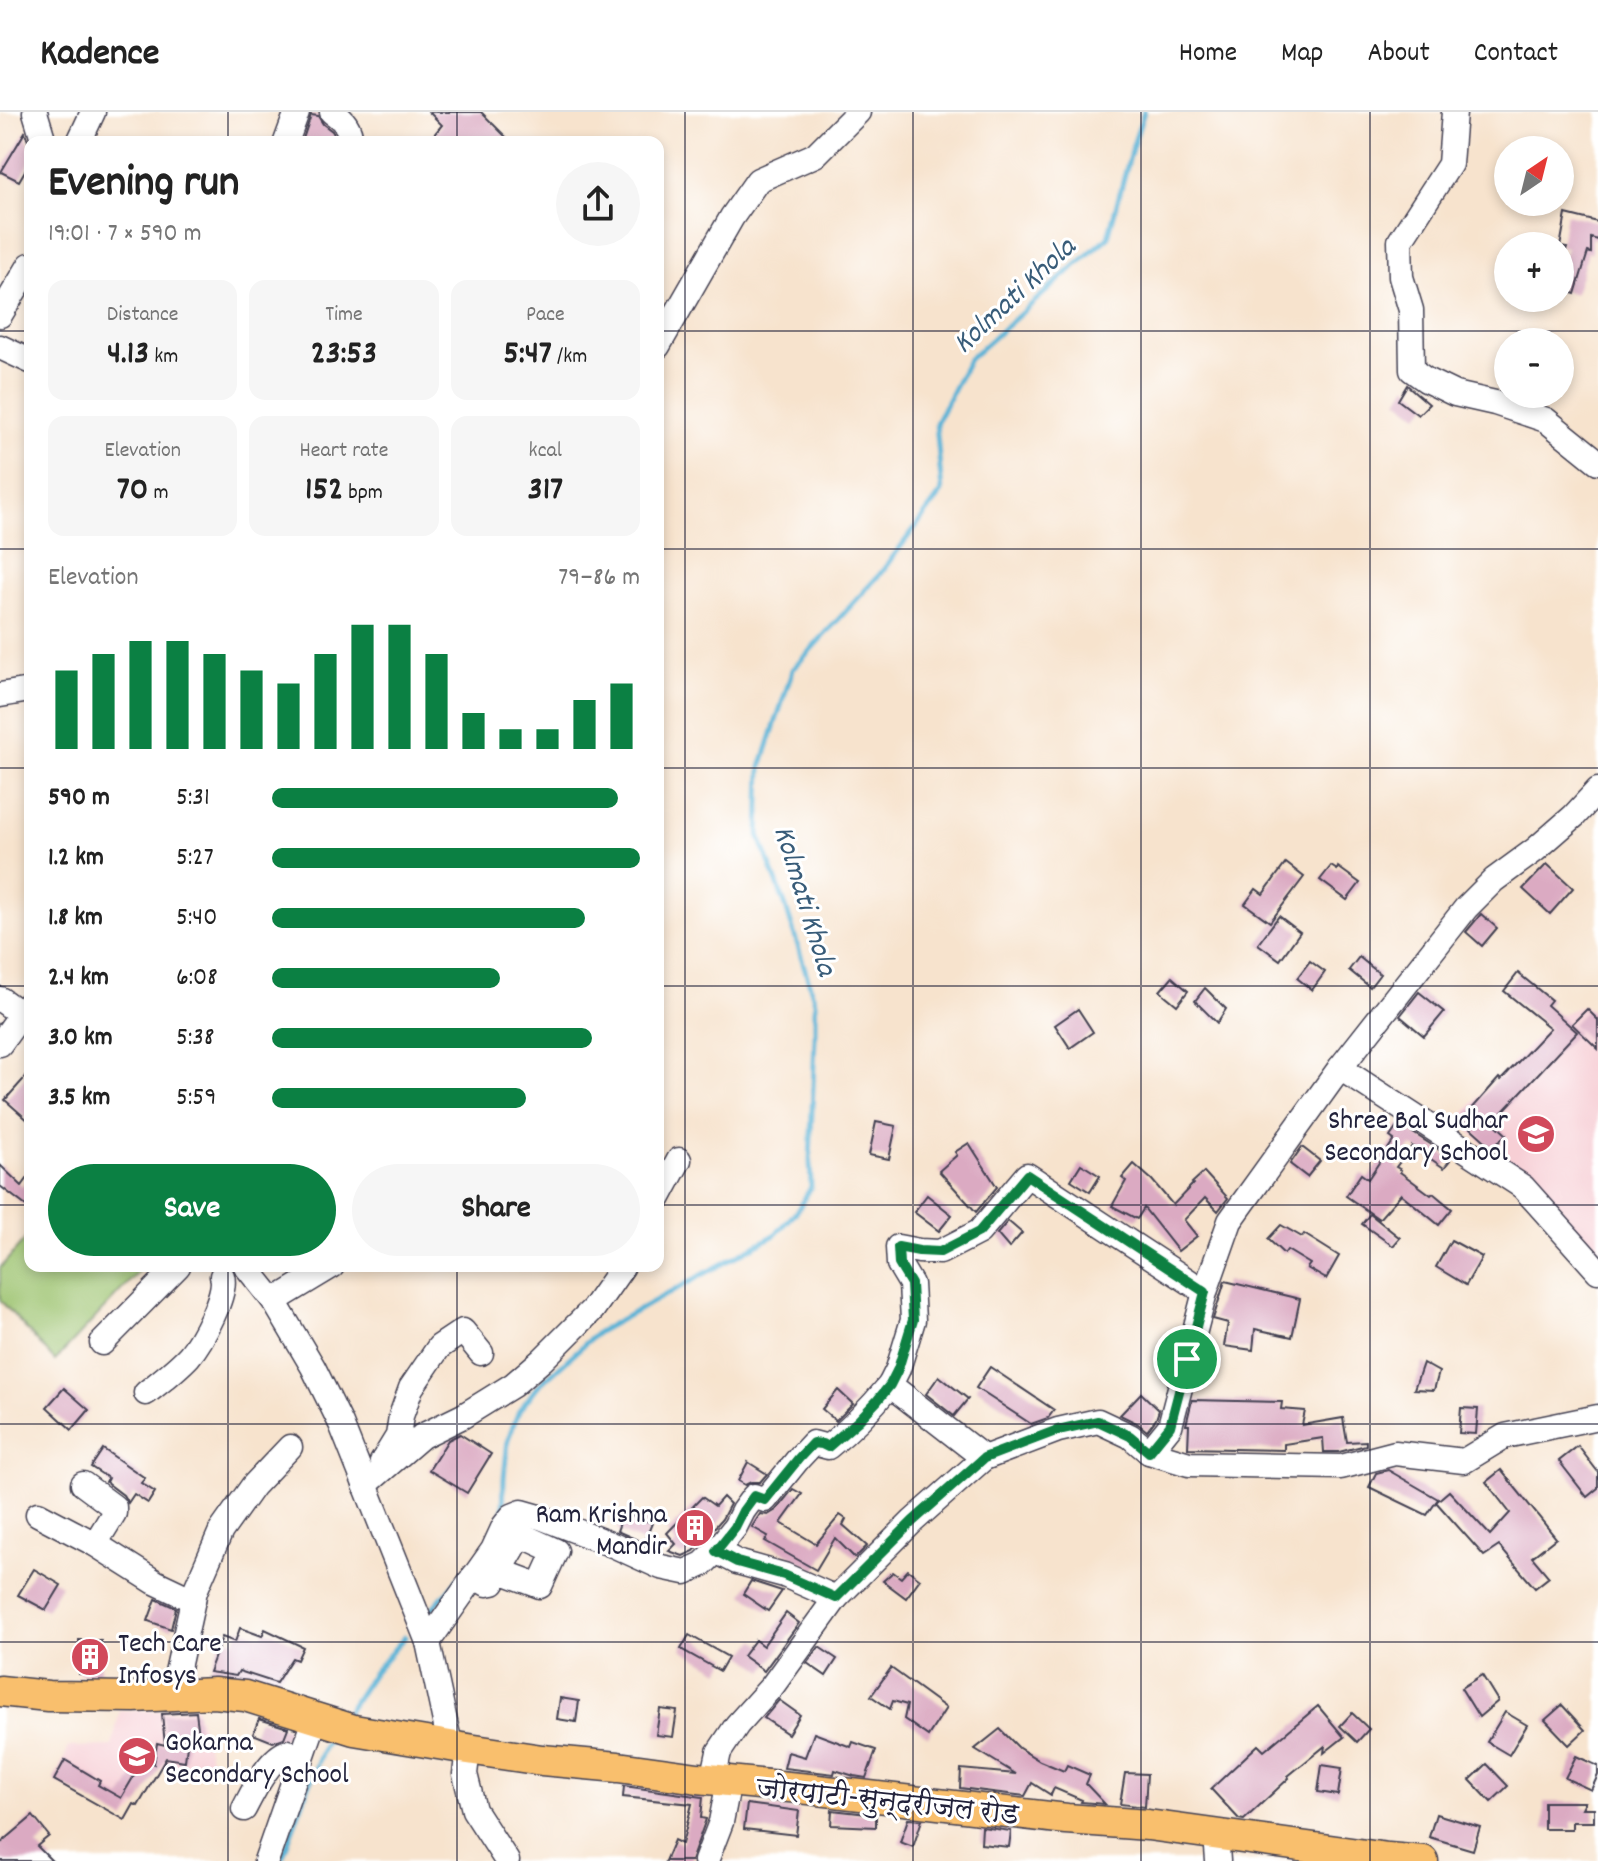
<!DOCTYPE html>
<html lang="en">
<head>
<meta charset="utf-8">
<style>
  :root { --surface:#fff; --page:#f6f6f6; --text:#222; --muted:#767676; --line:#e0e0e0; --accent:#0b8043 }
  body { margin:0; font-family:Dekko,"Playpen Sans Deva",sans-serif; background:var(--page); color:var(--text); height:100vh; display:flex; flex-direction:column; font-size:30px; white-space:nowrap }
  * { box-sizing:border-box; margin:0 }
  p { font-size:26px; color:var(--muted) }
  .icon { flex:none; width:44px; height:44px; fill:none; stroke:currentColor; stroke-width:2; stroke-linecap:round; stroke-linejoin:round }
  .map { position:relative; flex:1; overflow:hidden }
  .sheet { position:absolute; left:24px; top:24px; width:640px; height:1136px; display:flex; flex-direction:column; background:var(--surface); border-radius:16px; box-shadow:0 4px 12px #0003 }
  .sheet>* { flex:none }
  .needle { width:52px; rotate:35deg }
  .tools { position:absolute; left:1494px; top:24px; display:grid; gap:16px }
  .tools a { display:grid; place-items:center; width:80px; height:80px; border-radius:50%; background:var(--surface); box-shadow:0 4px 12px #0003; font-size:40px }
  .pin { position:absolute; display:grid; place-items:center; width:68px; height:68px; color:#fff; margin:-34px; border:4px solid #fff; border-radius:50%; box-shadow:0 2px 8px #0007 }
  .round { display:grid; place-items:center; flex:none; width:84px; height:84px; border-radius:42px; background:var(--page) }
  .head { display:flex; align-items:center; justify-content:space-between; height:136px; padding:0 24px }
  h1 { font-size:44px; font-weight:800; line-height:60px }
  .metrics { display:grid; grid-template-columns:repeat(3,1fr); gap:12px; height:136px; padding:8px 24px }
  .metrics div { display:grid; align-content:center; border-radius:16px; background:var(--page); text-align:center }
  .metrics b { font-size:34px; font-weight:800 }
  .metrics small { font-size:22px; font-weight:400 }
  .metrics p { font-size:22px }
  .chart { height:224px; padding:16px 24px }
  .chart p { display:flex; justify-content:space-between }
  .chart svg { width:100%; height:144px; margin-top:8px; stroke:var(--accent); stroke-width:6 }
  .primary-button { display:flex; gap:16px; margin-top:auto; padding:16px 24px }
  .primary-button a { flex:1; height:92px; border-radius:48px; background:var(--accent); color:#fff; font-size:32px; font-weight:800; line-height:92px; text-align:center }
  .primary-button a+a { background:var(--page); color:var(--text) }
  ul { padding:0 24px; list-style:none; font-size:26px }
  li { display:grid; grid-template-columns:128px 96px 1fr; align-items:center; height:60px }
  li i { height:20px; border-radius:10px; background:var(--accent) }
  header { display:flex; align-items:center; gap:48px; box-sizing:border-box; height:112px; padding:0 40px; background:var(--surface); border-bottom:2px solid var(--line) }
  header strong { font-size:38px }
  nav { display:flex; gap:44px; margin-inline-start:auto; font-size:28px }
  .map>svg:first-child { display:block }
  .built { fill:#f7cfd5 }
  .green { fill:#9cc36e; stroke:#5f7254; stroke-width:2 }
  .lines { fill:none; stroke-linecap:round; stroke-linejoin:round }
  .stream { stroke:#59b2d6; stroke-width:5 }
  .building { fill:#dbaac2 }
  .minor-casing { stroke:#423f51; stroke-width:27 }
  .major-casing { stroke:#423f51; stroke-width:33 }
  .minor { stroke:#fff; stroke-width:24 }
  .major { stroke:#f9bf6d; stroke-width:30 }
  .route-casing { stroke:#fff; stroke-width:16 }
  .route { stroke:#0b8043; stroke-width:10 }
  .grid { fill:none; stroke:#22223b; stroke-width:2; stroke-opacity:0.55 }
  .labels { text-anchor:middle; stroke-width:6; stroke-linejoin:round; paint-order:stroke }
  .poi-label { font-size:28px; fill:#22223b; stroke:#fff; text-anchor:end }
  .street-label { font-size:28px; fill:#22223b; stroke:#fff }
  .water-label { font-size:30px; font-style:italic; fill:#385c79; stroke:#fff }
</style>
</head>
<body>
<header>
<strong>Kadence</strong>
<nav><a>Home</a><a>Map</a><a>About</a><a>Contact</a></nav>
</header>
<div class="map">
<svg width="1598" height="1749" viewBox="0 0 1598 1749">
  <rect width="100%" height="100%" fill="#fff"/>
  <filter id="ink" filterUnits="userSpaceOnUse"><feTurbulence type="fractalNoise" baseFrequency=".0125" numOctaves="2"/><feDisplacementMap in="SourceGraphic" scale="16" xChannelSelector="R" yChannelSelector="G"/><feConvolveMatrix kernelMatrix="1 2 1 2 8 2 1 2 1" color-interpolation-filters="sRGB"/></filter>
  <filter id="wash" filterUnits="userSpaceOnUse"><feTurbulence type="fractalNoise" baseFrequency=".006" numOctaves="4" result="noise"/><feDisplacementMap in="SourceGraphic" scale="32" xChannelSelector="R" yChannelSelector="G"/><feGaussianBlur stdDeviation="1.8" result="paint"/><feColorMatrix in="noise" values="0 0 0 0 0 0 0 0 0 0 0 0 0 0 0 0 0 1.4 0 .05"/><feComposite in="paint" operator="in"/></filter>
  <g filter="url(#wash)">
    <rect width="100%" height="100%" fill="#f7e3cd"/>
    <g class="built">
      <polygon points="1583,893 1598,902 1598,1138 1457,1008 1558,903"/>
      <polygon points="196,1595 212,1653 160,1656 138,1694 125,1708 54,1668 69,1635 112,1634 120,1598 162,1599"/>
    </g>
    <polygon class="green" points="30,1122 30,1154 144,1154 55,1249 0,1188 0,1156"/>
    <g class="lines">
      <g class="stream">
        <polyline points="503,1401 504,1366 508,1327 519,1299 537,1275 598,1220 775,1123 797,1099 811,1075 810,1048 815,926 815,890 786,795 759,723 761,655 793,557 880,462 942,380 936,311 969,247 1108,125 1132,36 1144,0"/>
        <polyline points="430,1499 460,1465"/>
        <polyline points="345,1603 373,1561 405,1525"/>
        <polyline points="281,1749 323,1636 333,1622"/>
      </g>
    </g>
    <g id="blocks">
      <g class="building">
        <polygon points="429,0 481,0 511,30 428,30 442,13"/>
        <polygon points="311,3 318,4 323,12 332,19 335,24 333,30 302,30"/>
        <polygon points="25,20 30,35 30,50 19,69 1,60"/>
        <polygon points="1566,102 1598,110 1598,128 1591,126 1591,141 1588,140 1575,182 1560,177 1560,157 1567,136 1560,135"/>
        <polygon points="1407,273 1429,292 1418,303 1398,288"/>
        <polygon points="1286,751 1304,765 1270,810 1245,792 1256,777 1263,782"/>
        <polygon points="1547,752 1573,776 1550,802 1523,777"/>
        <polygon points="1331,754 1337,758 1338,755 1360,771 1347,788 1320,768"/>
        <polygon points="1481,802 1497,816 1482,834 1466,820"/>
        <polygon points="1279,804 1300,820 1280,848 1258,832"/>
        <polygon points="1359,845 1380,862 1370,875 1349,858"/>
        <polygon points="1310,849 1325,860 1312,878 1297,866"/>
        <polygon points="1518,861 1551,888 1547,893 1577,920 1493,1010 1506,1022 1493,1036 1462,1008 1499,966 1501,968 1550,916 1504,879"/>
        <polygon points="1172,865 1188,879 1177,893 1160,879"/>
        <polygon points="1205,876 1226,897 1217,911 1195,889"/>
        <polygon points="1419,880 1444,900 1424,924 1400,904"/>
        <polygon points="1078,897 1093,920 1070,936 1055,913"/>
        <polygon points="1587,897 1598,908 1598,937 1572,912"/>
        <polygon points="30,960 30,1010 5,988"/>
        <polygon points="876,1010 896,1014 889,1047 869,1043"/>
        <polygon points="1399,1012 1438,1037 1450,1048 1444,1056 1412,1034 1396,1055 1401,1058 1400,1060 1431,1083 1433,1081 1452,1097 1439,1113 1401,1082 1379,1107 1346,1084 1361,1062 1368,1067 1394,1028 1390,1025"/>
        <polygon points="969,1031 997,1075 976,1100 939,1059 957,1043 955,1040"/>
        <polygon points="1302,1035 1320,1049 1307,1065 1290,1052"/>
        <polygon points="1081,1052 1100,1064 1090,1080 1071,1068"/>
        <polygon points="1134,1052 1152,1068 1173,1093 1193,1072 1192,1071 1204,1060 1228,1086 1218,1099 1205,1086 1184,1108 1197,1124 1178,1139 1144,1096 1137,1107 1112,1094 1126,1069 1122,1066"/>
        <polygon points="0,1053 22,1074 30,1063 30,1097 0,1074"/>
        <polygon points="927,1083 952,1103 939,1119 914,1100"/>
        <polygon points="1370,1102 1400,1126 1393,1134 1362,1112"/>
        <polygon points="1008,1109 1022,1121 1009,1136 997,1122"/>
        <polygon points="1281,1113 1302,1125 1304,1122 1339,1144 1326,1167 1307,1156 1310,1152 1287,1138 1284,1142 1268,1127"/>
        <polygon points="1451,1128 1482,1145 1466,1173 1436,1155"/>
        <polygon points="1225,1169 1300,1187 1292,1225 1255,1217 1253,1238 1224,1234 1228,1211 1213,1207"/>
        <polygon points="1423,1251 1439,1260 1434,1278 1414,1277"/>
        <polygon points="990,1255 1054,1298 1048,1306 1031,1312 976,1276"/>
        <polygon points="939,1264 968,1287 954,1304 926,1282"/>
        <polygon points="64,1276 89,1298 72,1318 47,1295"/>
        <polygon points="838,1278 853,1292 836,1309 822,1297"/>
        <polygon points="1141,1281 1159,1298 1156,1307 1147,1319 1137,1311 1120,1303"/>
        <polygon points="1192,1288 1282,1290 1281,1297 1305,1299 1302,1313 1343,1306 1347,1330 1366,1329 1366,1333 1339,1340 1324,1340 1323,1326 1284,1332 1284,1338 1188,1336 1189,1313 1186,1313"/>
        <polygon points="1461,1296 1478,1297 1476,1322 1459,1321"/>
        <polygon points="460,1322 491,1342 467,1381 429,1358 448,1328"/>
        <polygon points="1578,1334 1598,1360 1598,1376 1587,1385 1559,1349"/>
        <polygon points="103,1337 145,1366 141,1371 155,1380 148,1391 134,1382 128,1391 123,1383 106,1370 108,1366 91,1355"/>
        <polygon points="748,1350 767,1362 760,1370 751,1370 745,1373 738,1369"/>
        <polygon points="1388,1358 1438,1387 1427,1403 1369,1375 1376,1361"/>
        <polygon points="1501,1358 1556,1426 1532,1445 1549,1465 1535,1476 1499,1434 1484,1444 1436,1390 1449,1379 1490,1423 1510,1401 1486,1370"/>
        <polygon points="793,1377 802,1382 781,1411 816,1432 840,1403 846,1407 843,1413 867,1434 855,1446 835,1426 816,1458 765,1429 768,1424 752,1415 760,1402 768,1403 776,1398"/>
        <polygon points="702,1385 715,1394 723,1385 730,1392 722,1407 694,1439 683,1444 669,1439 676,1432 667,1421"/>
        <polygon points="624,1400 652,1411 644,1431 617,1419"/>
        <polygon points="34,1457 61,1473 46,1498 18,1483"/>
        <polygon points="908,1458 920,1467 906,1486 883,1469 893,1460 901,1466"/>
        <polygon points="751,1469 782,1479 768,1499 743,1482"/>
        <polygon points="156,1487 176,1496 171,1517 148,1509"/>
        <polygon points="786,1501 799,1511 764,1559 743,1544 755,1528 763,1534"/>
        <polygon points="240,1516 262,1524 265,1517 303,1535 297,1548 292,1546 276,1571 239,1559 236,1564 209,1560 222,1525 235,1530"/>
        <polygon points="689,1523 728,1545 720,1559 681,1537"/>
        <polygon points="79,1528 101,1529 100,1561 79,1562"/>
        <polygon points="819,1535 837,1547 826,1564 807,1551"/>
        <polygon points="891,1556 946,1596 928,1624 904,1607 907,1593 893,1589 890,1597 871,1584"/>
        <polygon points="1482,1563 1498,1589 1479,1605 1461,1576"/>
        <polygon points="560,1586 579,1589 576,1610 557,1607"/>
        <polygon points="779,1588 800,1603 788,1622 764,1606"/>
        <polygon points="1562,1593 1585,1618 1569,1633 1545,1608"/>
        <polygon points="1318,1594 1344,1625 1324,1641 1325,1634 1288,1664 1289,1666 1244,1708 1239,1707 1211,1677 1258,1633 1264,1639"/>
        <polygon points="660,1597 677,1599 673,1625 656,1623"/>
        <polygon points="196,1600 199,1624 188,1625 185,1649 166,1646 138,1694 134,1692 125,1708 54,1668 65,1648 100,1669 98,1673 121,1686 144,1647 154,1652 157,1631 165,1633 162,1602"/>
        <polygon points="1505,1600 1527,1613 1509,1643 1487,1630"/>
        <polygon points="1352,1601 1369,1617 1357,1630 1340,1614"/>
        <polygon points="259,1607 288,1616 284,1626 273,1630 253,1622"/>
        <polygon points="1000,1617 1019,1636 1040,1649 1064,1659 1067,1653 1090,1663 1086,1672 1105,1692 1081,1690 1082,1688 1054,1676 1051,1683 1032,1671 1025,1684 960,1676 961,1657 1016,1662 975,1637"/>
        <polygon points="814,1621 851,1635 853,1630 876,1638 866,1666 854,1664 835,1658 834,1662 784,1656 788,1640 805,1645"/>
        <polygon points="1576,1644 1598,1654 1598,1663 1591,1678 1565,1666"/>
        <polygon points="1487,1652 1508,1674 1491,1690 1470,1668"/>
        <polygon points="1322,1653 1342,1656 1338,1683 1318,1680"/>
        <polygon points="1125,1661 1147,1662 1145,1695 1120,1692"/>
        <polygon points="624,1674 703,1685 701,1706 706,1707 691,1749 665,1749 674,1728 682,1732 692,1692 623,1685"/>
        <polygon points="1544,1690 1585,1690 1582,1696 1594,1696 1594,1710 1572,1710 1572,1717 1544,1717"/>
        <polygon points="747,1692 799,1699 796,1723 744,1717"/>
        <polygon points="832,1698 876,1703 876,1715 831,1713"/>
        <polygon points="1436,1702 1480,1715 1473,1738 1429,1725"/>
        <polygon points="33,1704 49,1724 37,1734 52,1749 0,1749 0,1732"/>
        <polygon points="908,1707 922,1708 913,1735 900,1730"/>
        <polygon points="982,1715 1011,1719 1009,1735 981,1732"/>
      </g>
    </g>
  </g>
  <g filter="url(#ink)">
    <use href="#blocks" fill-opacity="0" stroke="#423f51" stroke-width="2"/>
    <g class="lines">
      <g class="minor-casing">
        <g id="minor">
          <polyline points="35,0 44,30"/>
          <path d="M 332,0 C 344,8 350,15 351,30"/>
          <polyline points="1454,0 1450,52 1400,129 1401,165 1411,198 1412,258 1426,268 1455,282 1495,291 1546,308 1598,350"/>
          <polyline points="79,30 93,0"/>
          <polyline points="286,30 297,0"/>
          <polyline points="0,203 30,153"/>
          <polyline points="658,234 732,105 758,68 815,43 858,0"/>
          <polyline points="0,235 30,249"/>
          <polyline points="0,583 30,578"/>
          <polyline points="0,887 21,902 30,912"/>
          <polyline points="0,932 30,890"/>
          <polyline points="1340,956 1523,1075 1598,1159"/>
          <polyline points="658,1087 679,1048"/>
          <polyline points="246,1154 274,1189 313,1255 341,1312 428,1530 450,1633"/>
          <polyline points="274,1189 332,1154"/>
          <polyline points="102,1231 178,1154"/>
          <polyline points="890,1273 898,1257 913,1208 911,1172 899,1152 898,1135 919,1139 940,1140 979,1120 1027,1063 1205,1180"/>
          <path d="M 146,1281 C 161,1269 176,1258 189,1244 C 201,1230 228,1181 222,1164"/>
          <polyline points="1149,1340 1170,1314 1205,1180 1230,1109 1340,956 1466,796 1494,768 1535,738 1574,704 1598,678"/>
          <polyline points="382,1350 398,1324 401,1304 411,1276 439,1235 463,1219 481,1241"/>
          <polyline points="83,1372 114,1395 114,1401 95,1432"/>
          <polyline points="365,1373 422,1324 463,1304 513,1273 542,1248 593,1197 623,1154"/>
          <polyline points="38,1402 95,1432 155,1470 193,1488"/>
          <path d="M 716,1439 L 735,1415 L 743,1399 L 754,1384 L 765,1388 L 799,1346 L 813,1331 L 828,1335 C 852,1316 871,1296 890,1273 L 984,1346"/>
          <polyline points="474,1464 487,1472 493,1471 521,1423 556,1439 540,1474 500,1459"/>
          <polyline points="428,1530 493,1438 504,1414 512,1404 522,1400 543,1406 615,1434 661,1455 685,1460 703,1452 716,1439 737,1450 784,1463 836,1486"/>
          <polyline points="172,1583 195,1479 221,1419 253,1374 290,1335"/>
          <polyline points="468,1637 465,1662 474,1698 507,1749"/>
          <polyline points="713,1668 719,1640 737,1613 773,1573 836,1486 913,1409 984,1346 1058,1318 1098,1309 1130,1324 1149,1340 1189,1352 1341,1355 1395,1341 1464,1349 1505,1324 1598,1305"/>
          <path d="M 244,1697 C 253,1680 269,1645 288,1640 L 301,1651"/>
          <polyline points="1216,1722 1218,1749"/>
          <polyline points="266,1749 316,1605"/>
          <polyline points="706,1749 721,1710 729,1669"/>
        </g>
      </g>
      <g class="major-casing">
        <polyline id="major" points="0,1579 48,1584 134,1585 214,1581 245,1584 354,1618 468,1637 542,1648 618,1655 698,1666 809,1677 1067,1707 1148,1713 1388,1746 1423,1749"/>
      </g>
      <use href="#minor" class="minor"/>
      <use href="#major" class="major"/>
    </g>
  </g>
  <g class="lines" filter="url(#ink)">
    <g class="route-casing">
      <polygon id="route" points="1027,1063 1205,1180 1170,1314 1149,1340 1130,1324 1098,1309 1058,1318 984,1346 913,1409 836,1486 784,1463 737,1450 716,1439 735,1415 743,1399 754,1384 765,1388 799,1346 813,1331 822,1332 828,1335 858,1309 877,1289 890,1273 898,1257 913,1208 911,1172 899,1152 898,1135 919,1139 940,1140 979,1120"/>
    </g>
    <use href="#route" class="route"/>
  </g>
  <path class="grid" d="M 228,0 L 228,30M 457,0 L 457,30M 685,0 L 685,1749M 913,0 L 913,1749M 1141,0 L 1141,1749M 1370,0 L 1370,1749M 0,219 L 30,219M 658,219 L 1598,219M 0,437 L 30,437M 658,437 L 1598,437M 0,656 L 30,656M 658,656 L 1598,656M 0,874 L 30,874M 658,874 L 1598,874M 0,1093 L 30,1093M 658,1093 L 1598,1093M 228,1154 L 228,1749M 457,1154 L 457,1749M 0,1312 L 1598,1312M 0,1530 L 1598,1530"/>
  <defs>
    <g id="school-disc" transform="scale(2)"><circle r="9.5" fill="#d1495b" stroke="#fff"/><path d="M0-5L7-2L0 1L-7-2ZM-4 1L0 2.5L4 1V4Q0 6-4 4Z" fill="#fff"/></g>
    <g id="building-disc" transform="scale(2)"><circle r="9.5" fill="#d1495b" stroke="#fff"/><path d="M-4-6H4V6H1V3H-1V6H-4ZM-2.5-4.3h1.7v1.8h-1.7ZM.8-4.3h1.7v1.8H.8ZM-2.5-1h1.7V.8h-1.7ZM.8-1h1.7V.8H.8Z" fill="#fff"/></g>
  </defs>
  <g fill-rule="evenodd">
    <use href="#school-disc" x="1536" y="1022"/>
    <use href="#building-disc" x="695" y="1416"/>
    <use href="#building-disc" x="90" y="1545"/>
    <use href="#school-disc" x="137" y="1644"/>
  </g>
  <g class="labels">
    <g class="poi-label">
      <text x="1508" y="1016">Shree Bal Sudhar<tspan x="1508" dy="32">Secondary School</tspan></text>
      <text x="667" y="1410">Ram Krishna<tspan x="667" dy="32">Mandir</tspan></text>
      <text x="118" y="1539" text-anchor="start">Tech Care<tspan x="118" dy="32">Infosys</tspan></text>
      <text x="165" y="1638" text-anchor="start">Gokarna<tspan x="165" dy="32">Secondary School</tspan></text>
    </g>
    <g class="street-label">
      <text transform="translate(888 1687) rotate(6)" y="10">जोरपाटी-सुन्दरीजल रोड</text>
    </g>
    <g class="water-label">
      <text transform="translate(1013 182) rotate(-43)" y="10">Kolmati Khola</text>
      <text transform="translate(807 788) rotate(73)" y="10">Kolmati Khola</text>
    </g>
  </g>
</svg>
<div class="tools">
<a><svg class="needle" viewBox="-14 -14 28 28"><path d="M0-13l5 13h-10z" fill="#e53935"/><path d="M0 13l5-13h-10z" fill="#767676"/></svg></a>
<a>+</a>
<a>−</a>
</div>
<div class="pin" style="left:1187px;top:1247px;background:#1e9e55"><svg class="icon" aria-label="arrive" viewBox="0 0 24 24"><path d="M6 21V4h12l-3 4 3 4H6"/></svg></div>
<section class="sheet">
<div class="head"><div><h1>Evening run</h1><p>19:01 · 7 × 590 m</p></div><a class="round"><svg class="icon" aria-label="share" viewBox="0 0 24 24"><path d="M12 15V3M7 8l5-5 5 5M5 13v7h14v-7"/></svg></a></div>
<div class="metrics">
<div><p>Distance</p><b>4.13<small> km</small></b></div>
<div><p>Time</p><b>23:53</b></div>
<div><p>Pace</p><b>5:47<small> /km</small></b></div>
</div>
<div class="metrics">
<div><p>Elevation</p><b>70<small> m</small></b></div>
<div><p>Heart rate</p><b>152<small> bpm</small></b></div>
<div><p>kcal</p><b>317</b></div>
</div>
<div class="chart"><p><span>Elevation</span>79–86 m</p>
<svg viewBox="0 0 160 44" preserveAspectRatio="none"><path d="M5 44V20M15 44V15M25 44V11M35 44V11M45 44V15M55 44V20M65 44V24M75 44V15M85 44V6M95 44V6M105 44V15M115 44V33M125 44V38M135 44V38M145 44V29M155 44V24"/></svg>
</div>
<ul>
<li><b>590 m</b>5:31<i style="width:94%"></i></li>
<li><b>1.2 km</b>5:27<i style="width:100%"></i></li>
<li><b>1.8 km</b>5:40<i style="width:85%"></i></li>
<li><b>2.4 km</b>6:08<i style="width:62%"></i></li>
<li><b>3.0 km</b>5:38<i style="width:87%"></i></li>
<li><b>3.5 km</b>5:59<i style="width:69%"></i></li>
</ul>
<div class="primary-button"><a>Save</a><a>Share</a></div>
</section>
</div>
</body>
</html>
